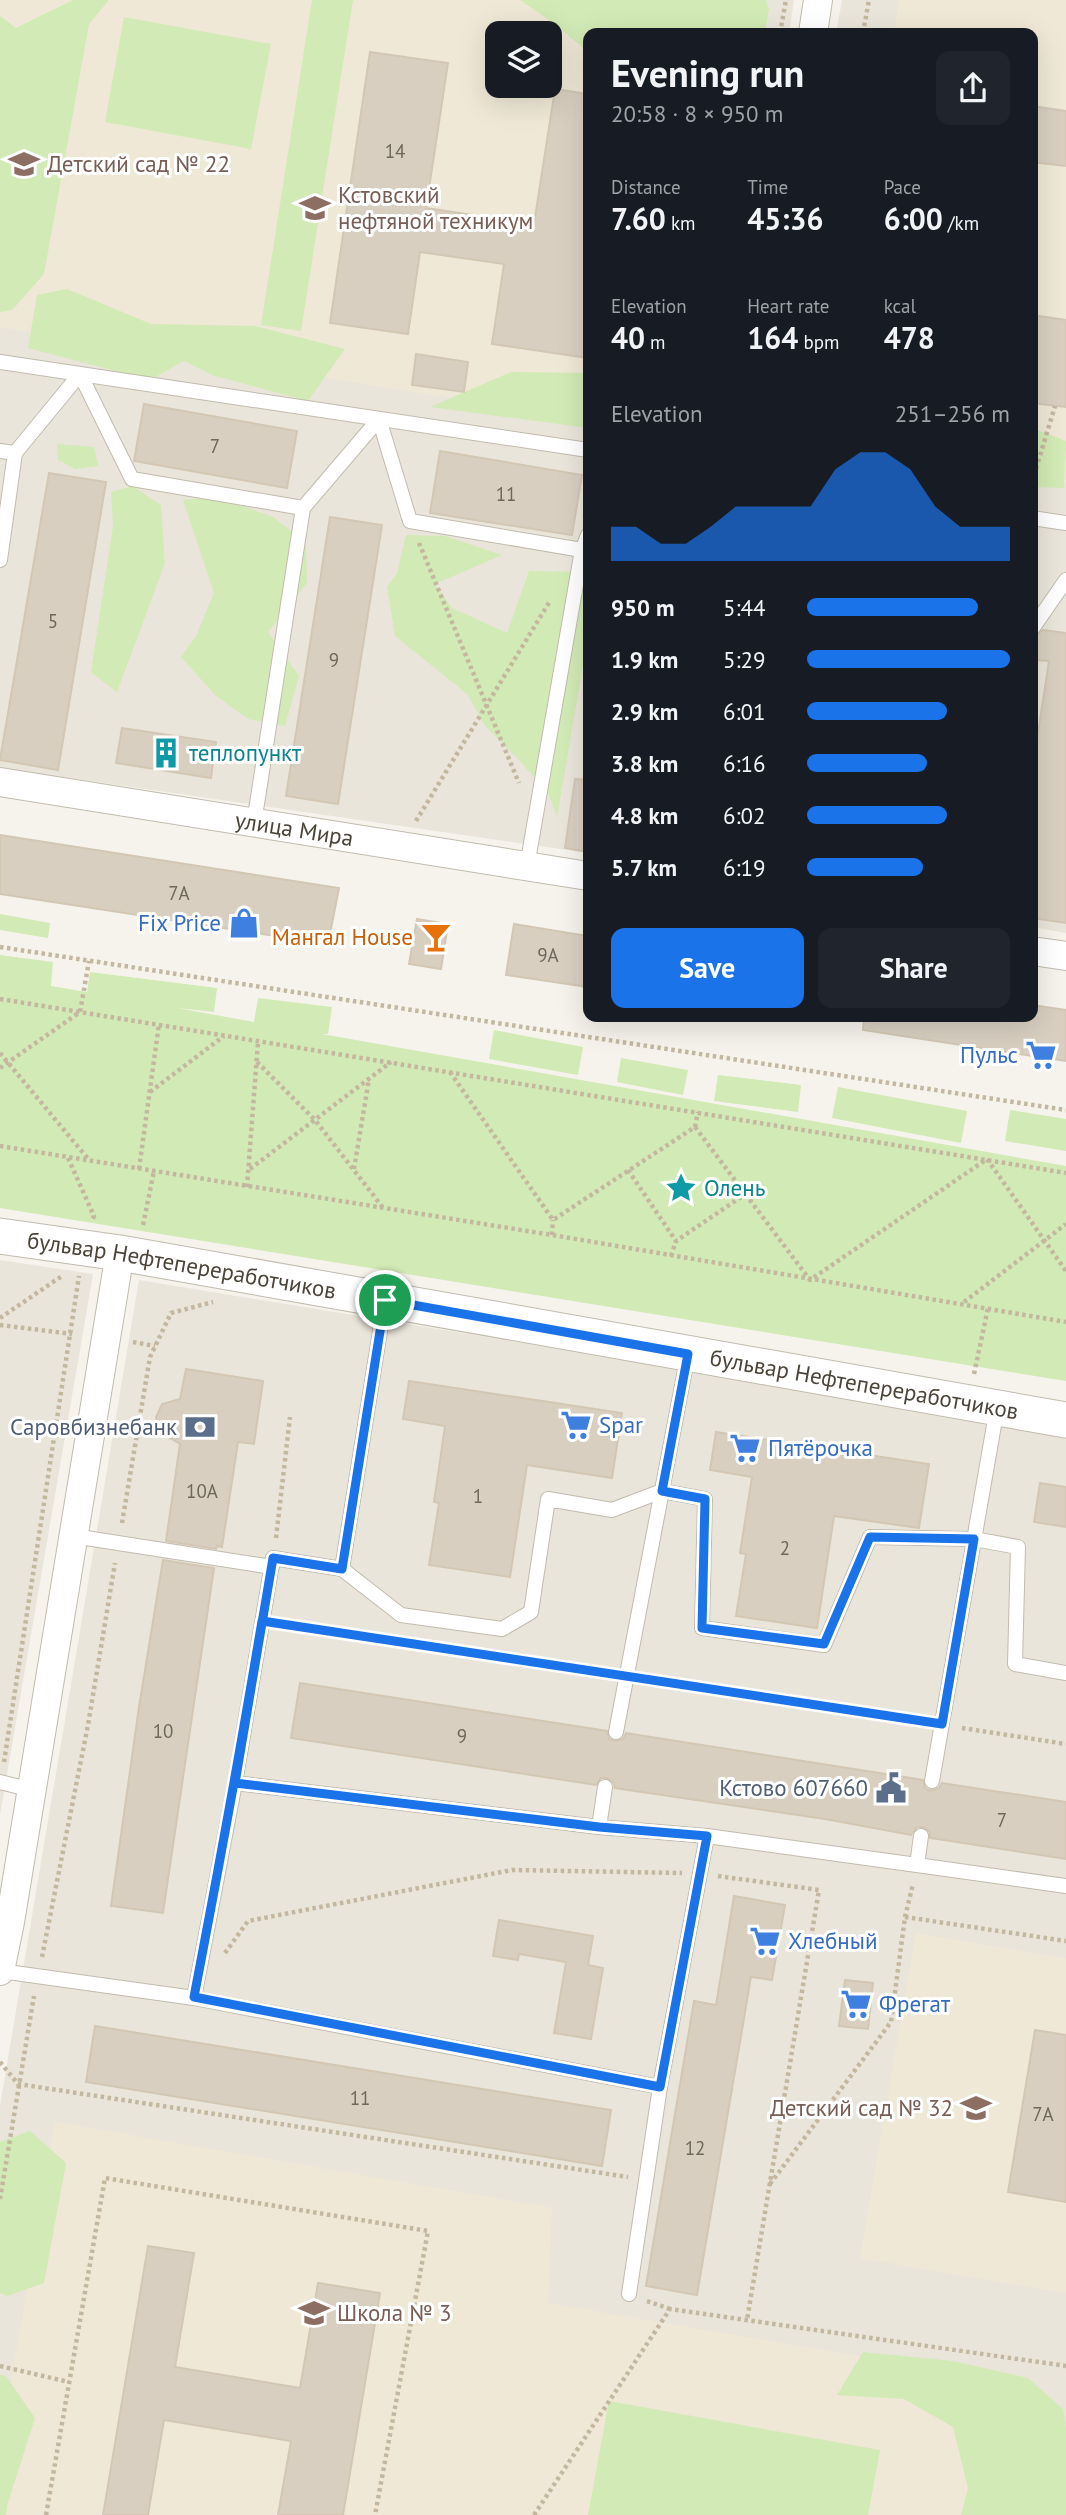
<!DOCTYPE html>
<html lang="en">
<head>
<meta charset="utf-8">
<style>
  :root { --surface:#171b24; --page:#20242c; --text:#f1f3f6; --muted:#9ea1a6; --accent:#1a73e8 }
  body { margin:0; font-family:"PT Sans",sans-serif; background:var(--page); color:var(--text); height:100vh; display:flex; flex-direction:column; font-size:26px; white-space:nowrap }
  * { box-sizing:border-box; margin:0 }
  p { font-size:23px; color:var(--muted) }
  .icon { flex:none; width:38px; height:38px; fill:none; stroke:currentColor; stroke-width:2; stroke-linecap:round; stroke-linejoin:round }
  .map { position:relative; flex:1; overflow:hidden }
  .drawer { position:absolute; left:583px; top:28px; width:455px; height:994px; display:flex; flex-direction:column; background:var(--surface); border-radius:14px; box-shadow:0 7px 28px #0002 }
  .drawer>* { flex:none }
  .tools { position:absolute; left:485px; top:21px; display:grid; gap:14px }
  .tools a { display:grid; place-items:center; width:77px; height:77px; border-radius:14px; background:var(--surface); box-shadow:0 7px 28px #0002; font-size:35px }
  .pin { position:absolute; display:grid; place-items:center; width:60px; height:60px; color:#fff; margin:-30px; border:4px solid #fff; border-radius:50%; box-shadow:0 2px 7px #0007 }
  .round { display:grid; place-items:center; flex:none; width:74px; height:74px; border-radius:14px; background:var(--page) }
  .headline { display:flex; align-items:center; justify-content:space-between; height:119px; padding:0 28px }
  h1 { font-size:38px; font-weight:800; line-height:52px }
  .stats { display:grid; grid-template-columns:repeat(3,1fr); gap:10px; height:119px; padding:7px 28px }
  .stats div { display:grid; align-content:center }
  .stats b { font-size:30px; font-weight:800 }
  .stats small { font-size:19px; font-weight:400 }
  .stats p { font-size:19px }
  .chart { height:196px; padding:14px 28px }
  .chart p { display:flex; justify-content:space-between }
  .chart svg { width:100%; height:126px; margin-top:7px; fill:var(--accent); opacity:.7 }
  .action { display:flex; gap:14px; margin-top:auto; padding:14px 28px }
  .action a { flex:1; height:80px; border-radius:14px; background:var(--accent); color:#fff; font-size:28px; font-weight:800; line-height:80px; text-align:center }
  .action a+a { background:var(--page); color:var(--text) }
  ul { padding:0 28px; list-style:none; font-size:23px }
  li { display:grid; grid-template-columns:112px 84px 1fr; align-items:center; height:52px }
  li i { height:18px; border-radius:9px; background:var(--accent) }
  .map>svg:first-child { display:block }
  .residential { fill:#eae5da; fill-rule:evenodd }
  .education { fill:#efe8d6; fill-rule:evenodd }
  .green { fill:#d2eab5 }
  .building { fill:#d8cfc1; stroke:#d3c7b4; stroke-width:2 }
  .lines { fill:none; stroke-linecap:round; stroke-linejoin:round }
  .service-casing { stroke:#c2bbae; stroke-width:16 }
  .minor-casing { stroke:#c2bbae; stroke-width:30 }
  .tertiary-casing { stroke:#c2bbae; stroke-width:37 }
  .path { stroke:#c4b79f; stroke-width:4.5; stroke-dasharray:3.5 3.5; stroke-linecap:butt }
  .service { stroke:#fff; stroke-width:14 }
  .minor { stroke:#fff; stroke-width:28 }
  .tertiary { stroke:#fff; stroke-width:35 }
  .route-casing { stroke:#fff; stroke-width:14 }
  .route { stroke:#1a73e8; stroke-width:9 }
  .labels { text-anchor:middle; stroke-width:6; stroke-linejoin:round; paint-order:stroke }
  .number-label { font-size:19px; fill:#6e675b }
  .education-label { font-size:23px; fill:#785e54; stroke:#fff; text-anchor:start }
  .culture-label { font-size:23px; fill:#0d838f; stroke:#fff; text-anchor:start }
  .street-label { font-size:23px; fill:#4b4439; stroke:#fff }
  .shop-label { font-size:23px; fill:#366cbe; stroke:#fff; text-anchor:start }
  .food-label { font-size:23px; fill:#c56008; stroke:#fff; text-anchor:end }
  .service-label { font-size:23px; fill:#4e5e75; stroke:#fff; text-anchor:end }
</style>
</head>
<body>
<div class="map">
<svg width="1066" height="2515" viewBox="0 0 1066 2515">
  <rect width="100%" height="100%" fill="#f6f3ec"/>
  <g class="residential">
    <path d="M 0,0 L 794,0 L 789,33 L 588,33 L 588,853 L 0,768 ZM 497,33 L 550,33 L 550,86 L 497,86 Z"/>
    <polygon points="842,0 1066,0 1066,933 1032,927 1032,33 836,33"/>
    <polygon points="0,1260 93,1274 0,1815"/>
    <polygon points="139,1280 1066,1432 1066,2515 0,2515 0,2106"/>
  </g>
  <g class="education">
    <path d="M 0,0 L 749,0 L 588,33 L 588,419 L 0,327 ZM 497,33 L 550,33 L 550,86 L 497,86 Z"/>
    <polygon points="899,0 1066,0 1066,483 1033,478 1032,33 894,33"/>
    <polygon points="916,1933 1066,1959 1066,2293 860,2258"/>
    <polygon points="55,2122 552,2208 548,2303 1008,2382 986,2515 0,2515 0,2449"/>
  </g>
  <g class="green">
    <polygon points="73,0 109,0 89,24 44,274 12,310 0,312 0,16 16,28"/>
    <polygon points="312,0 353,0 301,331 261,325"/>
    <polygon points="520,0 766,0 769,9 765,33 588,33 588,52 552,22"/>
    <polygon points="124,17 271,44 251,149 105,122"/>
    <polygon points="67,289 151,324 255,326 345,349 308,401 212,375 184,361 150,380 28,348 37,295"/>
    <polygon points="511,372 588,373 588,428 430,407"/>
    <polygon points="1032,428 1066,441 1064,488 1033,487"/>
    <polygon points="57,444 94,447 98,466 75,469 58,460"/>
    <polygon points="132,486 161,505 165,563 117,692 91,672 113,526 111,492"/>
    <polygon points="219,497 273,517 306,542 307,583 268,632 299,676 285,726 248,719 215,695 181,657 196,636 214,593 183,500"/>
    <polygon points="406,535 445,536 502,555 435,584 452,608 507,633 529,571 588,572 588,637 557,817 549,795 521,762 486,727 467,694 395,636 387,587 397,573"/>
    <polygon points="0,914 50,923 48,938 0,930"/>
    <polygon points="0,955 53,962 51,986 87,992 90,972 217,988 214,1012 177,1008 254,1022 258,998 332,1007 328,1034 322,1034 1066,1166 1066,1381 0,1208"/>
    <polygon points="494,1030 583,1047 578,1075 489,1059"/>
    <polygon points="621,1058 688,1070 683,1095 617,1082"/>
    <polygon points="718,1075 801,1085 798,1112 714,1101"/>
    <polygon points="838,1087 967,1111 961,1143 832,1118"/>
    <polygon points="1010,1110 1066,1119 1066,1151 1005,1141"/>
    <polygon points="30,2131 66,2163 44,2283 7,2296 0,2293 0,2142"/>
    <polygon points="863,2352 953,2361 1028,2378 1063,2409 1066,2427 1066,2515 961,2515 968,2488 953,2427 904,2399 837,2395"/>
    <polygon points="0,2375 6,2376 35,2418 7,2506 6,2515 0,2515"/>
    <polygon points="609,2401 880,2450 868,2515 588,2515"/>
  </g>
  <g class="building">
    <polygon points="370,52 448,63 426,208 534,224 555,89 588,94 588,358 492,344 504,264 420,252 408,334 330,323"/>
    <polygon points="1032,106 1066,111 1066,166 1032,162"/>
    <polygon points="1032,315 1066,320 1066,407 1032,403"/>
    <polygon points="416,354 468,362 464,392 412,385"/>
    <polygon points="144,404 297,431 287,488 134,461"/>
    <polygon points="440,451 582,475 572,535 430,513"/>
    <polygon points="49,473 106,482 58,770 0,760"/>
    <polygon points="330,517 382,525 338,804 286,796"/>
    <polygon points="1043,630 1066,633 1066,923 1032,918 1032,772 1049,661 1032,660 1032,638"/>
    <polygon points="122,728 216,742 211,778 116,763"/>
    <polygon points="575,779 588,780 588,852 565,848"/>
    <polygon points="0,835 339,888 328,944 0,894"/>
    <polygon points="417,919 448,924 441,969 409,964"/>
    <polygon points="514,924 588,936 588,987 506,975"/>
    <polygon points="1032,1005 1066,1010 1066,1061 863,1030 864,1017 1032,1017"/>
    <polygon points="186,1369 263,1381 254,1444 238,1442 222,1547 217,1546 216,1549 166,1541 180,1444 160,1432 156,1417 162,1404 180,1399"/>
    <polygon points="409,1381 622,1413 612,1478 527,1465 510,1577 429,1565 439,1503 434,1502 445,1426 403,1419"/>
    <polygon points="716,1432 929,1464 919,1528 834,1516 817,1628 736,1616 746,1554 740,1553 752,1477 710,1470"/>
    <polygon points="1040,1483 1066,1487 1066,1527 1034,1522"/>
    <polygon points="163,1560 214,1568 163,1913 111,1906 139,1707"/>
    <polygon points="300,1683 607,1731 609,1739 615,1741 623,1739 626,1733 923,1780 925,1788 931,1791 939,1788 942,1783 1066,1802 1066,1859 930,1838 930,1832 923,1827 917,1827 911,1835 825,1819 615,1788 614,1783 607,1778 601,1778 596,1785 291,1738"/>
    <polygon points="734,1896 785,1905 772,1980 751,1977 697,2295 646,2286 694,2001 716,2005"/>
    <polygon points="499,1920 593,1936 588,1965 603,1968 591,2039 554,2033 566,1962 519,1954 518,1960 493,1956"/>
    <polygon points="845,1980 873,1983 868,2029 839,2026"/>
    <polygon points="95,2026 611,2110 602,2166 86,2082"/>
    <polygon points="1035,2030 1066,2035 1066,2202 1008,2192"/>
    <polygon points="148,2246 194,2253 175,2367 300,2388 318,2283 380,2293 343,2515 278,2515 291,2441 164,2420 148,2515 103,2515"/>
  </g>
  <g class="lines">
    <g class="service-casing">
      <g id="service">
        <polyline points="0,362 588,450"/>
        <polyline points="0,451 15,453 80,374 132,479 303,508 379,419 410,521 582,550 588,535"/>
        <polyline points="1032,518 1066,523"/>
        <polyline points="0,560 15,453"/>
        <polyline points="1032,629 1066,580"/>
        <polyline points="254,823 303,508"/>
        <polyline points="527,866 582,550"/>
        <polyline points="73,1536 272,1567"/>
        <polyline points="342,1569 385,1300"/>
        <polyline points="616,1732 688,1354"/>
        <polyline points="932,1781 997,1408"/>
        <polyline points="0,1782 32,1790"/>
        <polyline points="235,1783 273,1558 342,1569 401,1615 502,1629 531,1612 548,1499 612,1510 662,1491 705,1499 702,1628 824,1645 870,1537 974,1539 1018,1547 1015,1664 1066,1673"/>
        <polyline points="605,1787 599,1827 707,1836 917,1865 921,1836"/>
        <polyline points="917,1865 1066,1886"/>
        <polyline points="0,1971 194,1998 660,2087 707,1836"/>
        <polyline points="194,1998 235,1783 599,1827"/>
        <polyline points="629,2294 660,2087"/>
      </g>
    </g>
    <g class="minor-casing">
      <g id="minor">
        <polyline points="813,33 818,0"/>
        <path id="s1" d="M 0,782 L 588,876"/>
        <polyline points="1032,951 1066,956"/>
        <polyline points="0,1971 10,1922 120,1253"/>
      </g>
    </g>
    <g class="tertiary-casing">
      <g id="tertiary">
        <path id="s2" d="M 0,1236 L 120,1253 L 1066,1420"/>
      </g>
    </g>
    <g class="path">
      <polyline points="780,33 786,0"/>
      <polyline points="863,33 869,0"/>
      <polyline points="1032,482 1055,406"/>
      <polyline points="419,543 519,783"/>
      <polyline points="416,821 550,601"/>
      <polyline points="0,947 1066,1110"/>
      <polyline points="0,999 1066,1173"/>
      <polyline points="0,1053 89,1160"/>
      <polyline points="257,1062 315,1120 384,1209"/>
      <polyline points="0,1068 80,1012 89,961"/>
      <polyline points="450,1072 553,1220 695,1127 810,1280 987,1159 1066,1271"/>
      <polyline points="150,1092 224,1036"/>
      <polyline points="695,1127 698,1112"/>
      <polyline points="0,1146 552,1235 1066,1322"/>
      <polyline points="68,1158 94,1216 92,1220"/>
      <polyline points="139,1169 159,1024"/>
      <polyline points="250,1169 391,1062"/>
      <polyline points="354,1169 369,1079"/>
      <polyline points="628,1170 676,1241 744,1195"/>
      <polyline points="247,1187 258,1042"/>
      <polyline points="143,1225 154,1171"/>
      <polyline points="552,1235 553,1220"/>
      <polyline points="671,1256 676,1241"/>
      <polyline points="964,1302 1066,1224"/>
      <polyline points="0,1318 62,1276"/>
      <polyline points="0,1325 72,1334"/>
      <polyline points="133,1342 155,1346"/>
      <polyline points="974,1374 988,1308"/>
      <polyline points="122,1523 150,1357 171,1313 213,1302"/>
      <polyline points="276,1538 290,1417"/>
      <polyline points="280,1623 607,1672"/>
      <polyline points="647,1678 922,1721"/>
      <polyline points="962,1728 1066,1744"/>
      <polyline points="4,1762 79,1276"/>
      <polyline points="718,1876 819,1890 747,2320"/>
      <polyline points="905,1917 1066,1941"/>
      <polyline points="225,1953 248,1921 512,1870 682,1873"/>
      <polyline points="42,1957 88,1725 115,1563"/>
      <polyline points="0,2062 18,2084 628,2177"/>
      <polyline points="770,2184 891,2022 905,1917 913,1884"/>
      <polyline points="0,2199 34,1996"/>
      <polyline points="647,2301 670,2309"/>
      <polyline points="0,2366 69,2382"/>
      <polyline points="46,2515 105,2178 428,2231 375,2515"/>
      <polyline points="534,2515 670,2309 1066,2366"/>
    </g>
    <use href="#service" class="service"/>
    <use href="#minor" class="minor"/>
    <use href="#tertiary" class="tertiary"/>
  </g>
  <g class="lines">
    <g class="route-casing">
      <path id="route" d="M 385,1300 L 342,1569 L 273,1558 L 235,1783 L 599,1827 L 707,1836 L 660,2087 L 194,1997 C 218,1872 241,1747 262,1621 L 942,1724 L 974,1539 L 870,1537 L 824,1644 L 702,1628 L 705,1499 L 662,1491 L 688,1354 L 385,1300"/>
    </g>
    <use href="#route" class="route"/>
  </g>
  <defs>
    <g id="school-bare" transform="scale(2.415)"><path d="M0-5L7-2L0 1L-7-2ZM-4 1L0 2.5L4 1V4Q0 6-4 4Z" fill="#8d6e63" stroke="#fff" stroke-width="2.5" paint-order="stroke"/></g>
    <g id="university-bare" transform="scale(2.415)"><path d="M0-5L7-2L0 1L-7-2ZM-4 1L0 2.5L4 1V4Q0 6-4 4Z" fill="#8d6e63" stroke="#fff" stroke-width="2.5" paint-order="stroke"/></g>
    <g id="building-bare" transform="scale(2.415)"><path d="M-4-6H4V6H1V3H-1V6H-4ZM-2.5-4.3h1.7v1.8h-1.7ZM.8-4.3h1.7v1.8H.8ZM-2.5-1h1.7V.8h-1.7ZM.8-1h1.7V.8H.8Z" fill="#0f9aa8" stroke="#fff" stroke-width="2.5" paint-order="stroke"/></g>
    <g id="shop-bare" transform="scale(2.415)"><path d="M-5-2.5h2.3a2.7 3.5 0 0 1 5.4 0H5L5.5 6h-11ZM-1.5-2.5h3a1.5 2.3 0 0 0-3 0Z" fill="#3f7fe0" stroke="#fff" stroke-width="2.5" paint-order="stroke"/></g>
    <g id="bar-bare" transform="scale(2.415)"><path d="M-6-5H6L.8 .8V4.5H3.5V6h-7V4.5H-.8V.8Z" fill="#e8710a" stroke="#fff" stroke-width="2.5" paint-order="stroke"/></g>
    <g id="supermarket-bare" transform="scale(2.415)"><path d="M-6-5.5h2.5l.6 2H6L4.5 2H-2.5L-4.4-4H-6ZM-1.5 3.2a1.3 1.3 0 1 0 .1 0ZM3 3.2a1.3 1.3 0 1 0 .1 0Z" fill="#3f7fe0" stroke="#fff" stroke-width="2.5" paint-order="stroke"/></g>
    <g id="sight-bare" transform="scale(2.415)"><path d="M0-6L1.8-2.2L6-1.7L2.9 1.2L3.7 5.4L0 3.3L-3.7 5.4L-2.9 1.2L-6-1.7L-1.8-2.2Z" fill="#0f9aa8" stroke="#fff" stroke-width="2.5" paint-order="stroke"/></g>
    <g id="bank-bare" transform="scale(2.415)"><path d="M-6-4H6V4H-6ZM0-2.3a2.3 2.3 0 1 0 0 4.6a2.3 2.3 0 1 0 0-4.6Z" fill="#5c6f8a" stroke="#fff" stroke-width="2.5" paint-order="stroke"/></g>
    <g id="civic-bare" transform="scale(2.415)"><path d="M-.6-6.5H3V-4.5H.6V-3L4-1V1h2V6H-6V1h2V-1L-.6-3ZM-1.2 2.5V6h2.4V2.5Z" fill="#5c6f8a" stroke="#fff" stroke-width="2.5" paint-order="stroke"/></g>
  </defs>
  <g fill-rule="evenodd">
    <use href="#school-bare" x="24" y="164"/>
    <use href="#university-bare" x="315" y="208"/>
    <use href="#building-bare" x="166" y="753"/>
    <use href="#shop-bare" x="244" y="923"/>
    <use href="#bar-bare" x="436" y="937"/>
    <use href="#supermarket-bare" x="1041" y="1055"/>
    <use href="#sight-bare" x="681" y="1188"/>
    <use href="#supermarket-bare" x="576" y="1425"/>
    <use href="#bank-bare" x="200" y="1427"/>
    <use href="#supermarket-bare" x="745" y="1448"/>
    <use href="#civic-bare" x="891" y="1788"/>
    <use href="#supermarket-bare" x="765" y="1941"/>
    <use href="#supermarket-bare" x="856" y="2004"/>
    <use href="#school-bare" x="976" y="2108"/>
    <use href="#school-bare" x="314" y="2313"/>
  </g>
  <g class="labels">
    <g class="number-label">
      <text x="395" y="158">14</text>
      <text x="215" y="453">7</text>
      <text x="506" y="501">11</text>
      <text x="53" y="628">5</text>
      <text x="334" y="667">9</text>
      <text x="179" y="900">7А</text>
      <text x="548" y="962">9А</text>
      <text x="202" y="1498">10А</text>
      <text x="478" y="1503">1</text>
      <text x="785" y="1555">2</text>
      <text x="163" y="1738">10</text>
      <text x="462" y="1743">9</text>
      <text x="1002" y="1827">7</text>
      <text x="360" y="2105">11</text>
      <text x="1043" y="2121">7А</text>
      <text x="695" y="2155">12</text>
    </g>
    <g class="education-label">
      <text x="47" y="172">Детский сад № 22</text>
      <text x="338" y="203">Кстовский<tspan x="338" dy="26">нефтяной техникум</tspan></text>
      <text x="953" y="2116" text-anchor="end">Детский сад № 32</text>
      <text x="337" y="2321">Школа № 3</text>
    </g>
    <g class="culture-label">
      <text x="189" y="761">теплопункт</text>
      <text x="704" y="1196">Олень</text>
    </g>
    <g class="street-label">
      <text dy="8" stroke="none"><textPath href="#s1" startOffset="298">улица Мира</textPath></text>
      <text dy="8" stroke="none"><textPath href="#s2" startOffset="184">бульвар Нефтепереработчиков</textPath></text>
      <text dy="8" stroke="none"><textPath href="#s2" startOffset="877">бульвар Нефтепереработчиков</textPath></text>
    </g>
    <g class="shop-label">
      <text x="221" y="931" text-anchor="end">Fix Price</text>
      <text x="1018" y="1063" text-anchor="end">Пульс</text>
      <text x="599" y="1433">Spar</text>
      <text x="768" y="1456">Пятёрочка</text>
      <text x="788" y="1949">Хлебный</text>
      <text x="879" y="2012">Фрегат</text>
    </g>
    <g class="food-label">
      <text x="413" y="945">Мангал House</text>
    </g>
    <g class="service-label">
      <text x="177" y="1435">Саровбизнебанк</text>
      <text x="868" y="1796">Кстово 607660</text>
    </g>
  </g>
</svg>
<div class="tools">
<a><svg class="icon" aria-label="layers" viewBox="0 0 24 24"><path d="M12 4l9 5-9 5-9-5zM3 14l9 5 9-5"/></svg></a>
</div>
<div class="pin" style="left:385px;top:1300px;background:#1e9e55"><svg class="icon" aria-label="arrive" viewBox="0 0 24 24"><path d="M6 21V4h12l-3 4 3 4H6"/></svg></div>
<section class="drawer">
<div class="headline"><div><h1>Evening run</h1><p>20:58 · 8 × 950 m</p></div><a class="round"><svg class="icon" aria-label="share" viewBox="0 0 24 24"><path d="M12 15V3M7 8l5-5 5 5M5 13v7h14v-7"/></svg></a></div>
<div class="stats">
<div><p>Distance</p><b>7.60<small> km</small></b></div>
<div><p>Time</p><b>45:36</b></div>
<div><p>Pace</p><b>6:00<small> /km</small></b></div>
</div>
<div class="stats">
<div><p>Elevation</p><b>40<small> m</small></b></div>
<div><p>Heart rate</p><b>164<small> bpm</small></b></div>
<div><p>kcal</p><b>478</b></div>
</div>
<div class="chart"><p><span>Elevation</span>251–256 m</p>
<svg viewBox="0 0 160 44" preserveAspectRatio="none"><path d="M0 44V32L10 32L20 38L30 38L40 32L50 25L60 25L70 25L80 25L90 12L100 6L110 6L120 12L130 25L140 32L150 32L160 32V44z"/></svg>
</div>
<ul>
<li><b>950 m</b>5:44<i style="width:84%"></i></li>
<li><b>1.9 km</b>5:29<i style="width:100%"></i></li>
<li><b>2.9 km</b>6:01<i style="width:69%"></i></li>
<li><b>3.8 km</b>6:16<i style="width:59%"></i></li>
<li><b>4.8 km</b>6:02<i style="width:69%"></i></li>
<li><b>5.7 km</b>6:19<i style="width:57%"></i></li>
</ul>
<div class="action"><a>Save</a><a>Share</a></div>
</section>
</div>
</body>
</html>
